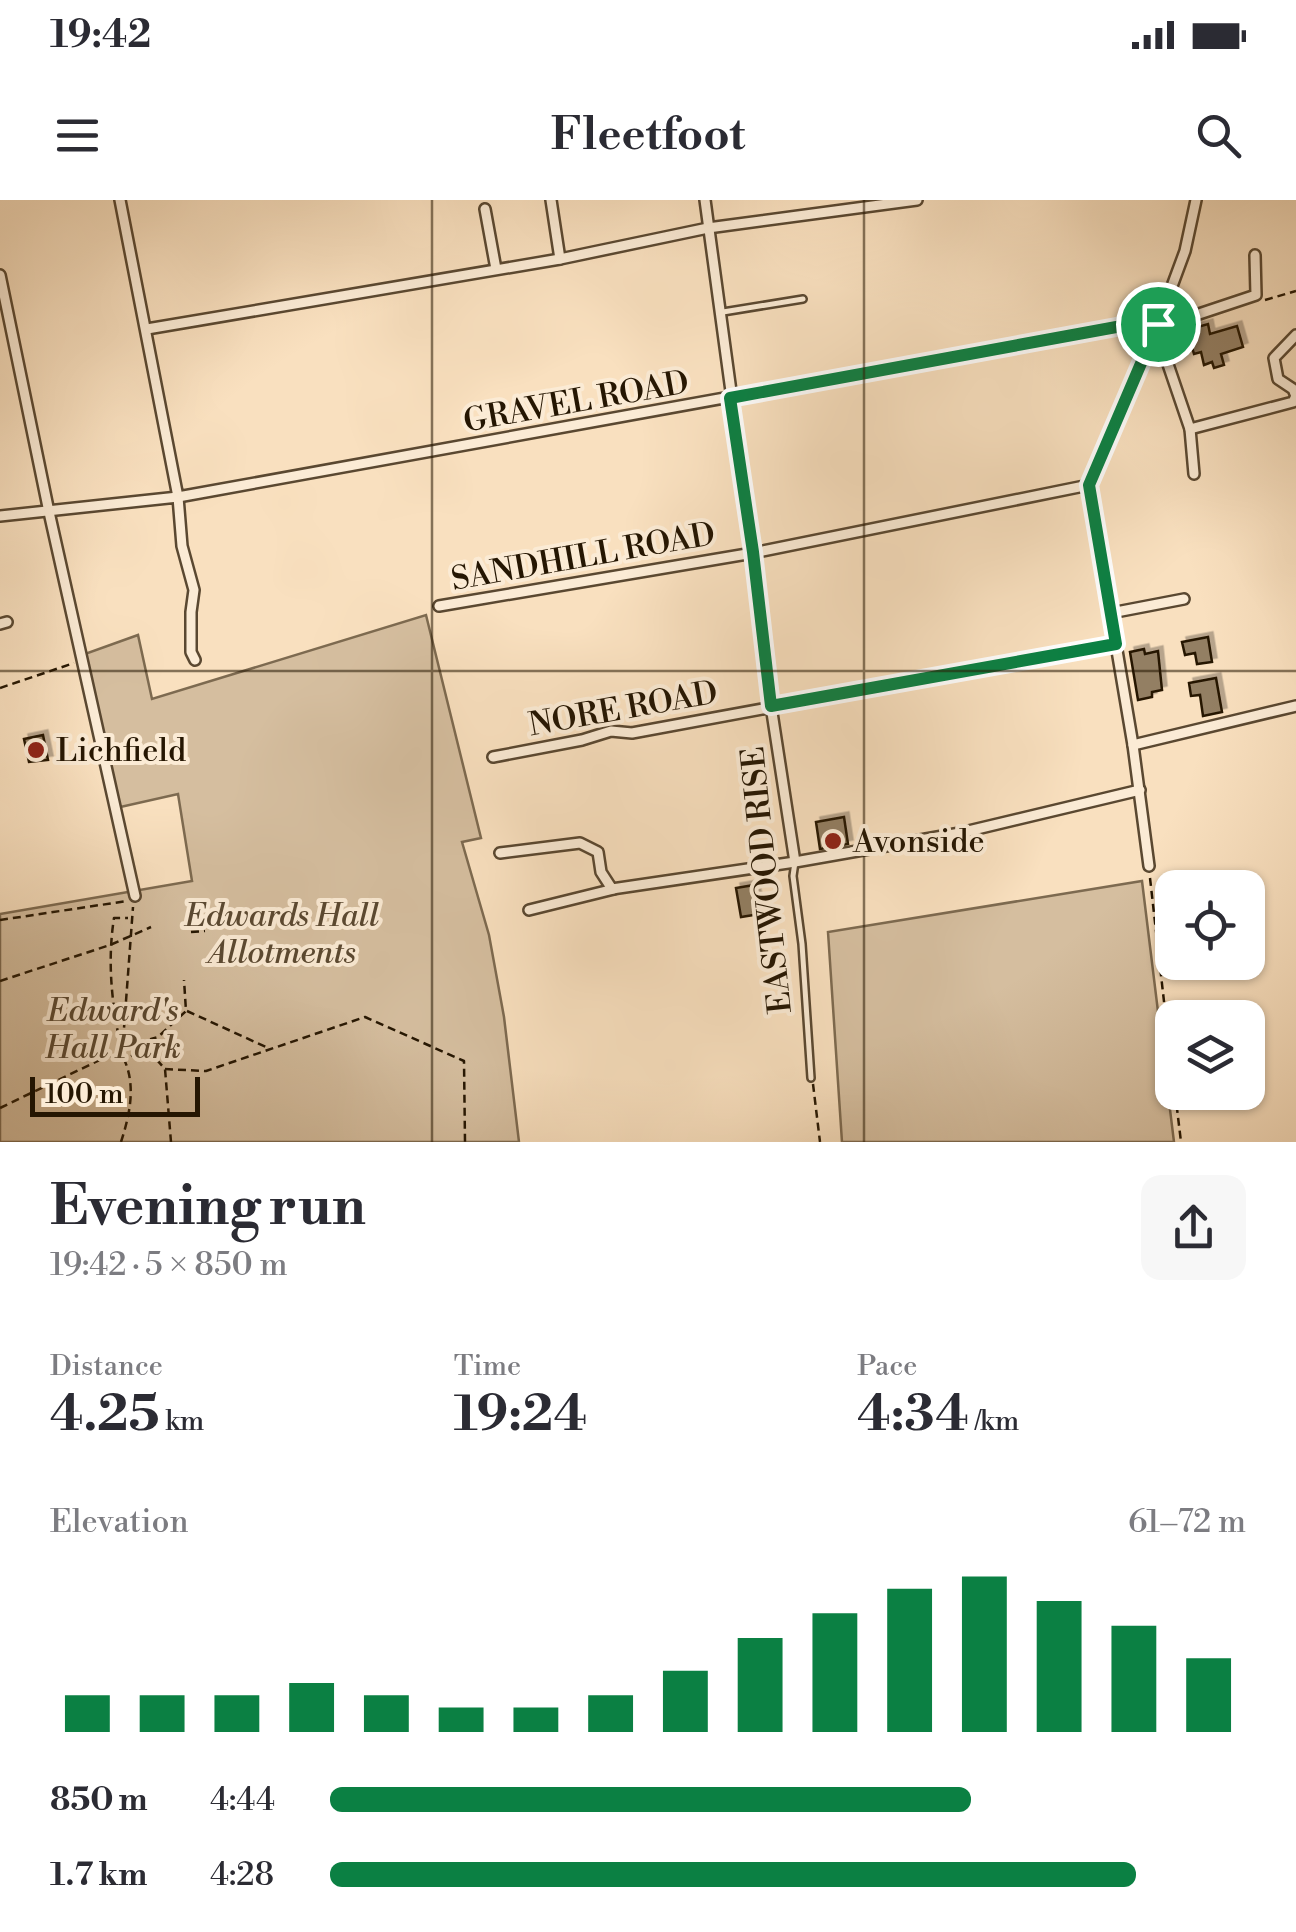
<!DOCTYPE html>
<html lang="en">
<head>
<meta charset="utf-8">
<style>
  :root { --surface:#fff; --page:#f7f7f7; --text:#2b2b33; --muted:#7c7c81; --accent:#0b8043 }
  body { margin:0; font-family:"Libre Bodoni",serif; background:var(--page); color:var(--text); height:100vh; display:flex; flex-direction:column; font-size:38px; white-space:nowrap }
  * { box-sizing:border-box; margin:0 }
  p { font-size:32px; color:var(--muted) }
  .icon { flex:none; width:55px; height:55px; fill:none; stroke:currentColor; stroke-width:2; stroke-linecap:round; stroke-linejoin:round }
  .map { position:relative; height:942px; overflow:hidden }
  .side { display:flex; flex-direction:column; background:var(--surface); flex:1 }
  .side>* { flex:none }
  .fabs { position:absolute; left:1155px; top:670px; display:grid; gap:20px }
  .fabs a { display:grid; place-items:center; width:110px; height:110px; border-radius:20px; background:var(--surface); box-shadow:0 2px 8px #0004; font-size:50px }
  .scale { position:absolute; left:30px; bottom:25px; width:170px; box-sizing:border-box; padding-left:10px; border:5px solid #251602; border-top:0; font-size:28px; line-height:35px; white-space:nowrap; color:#251602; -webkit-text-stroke:8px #fbebd5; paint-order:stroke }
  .pin { position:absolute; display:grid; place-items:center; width:85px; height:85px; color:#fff; margin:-42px; border:5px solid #fff; border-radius:50%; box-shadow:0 2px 10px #0007 }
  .round { display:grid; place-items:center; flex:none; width:105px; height:105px; border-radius:20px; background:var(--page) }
  .headline { display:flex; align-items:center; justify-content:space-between; height:170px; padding:0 50px }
  h1 { font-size:55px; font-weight:800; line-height:75px }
  .metrics { display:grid; grid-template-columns:repeat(3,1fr); gap:15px; height:170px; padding:10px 50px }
  .metrics div { display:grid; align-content:center }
  .metrics b { font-size:50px; font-weight:800 }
  .metrics small { font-size:28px; font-weight:400 }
  .metrics p { font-size:28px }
  .chart { height:280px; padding:20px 50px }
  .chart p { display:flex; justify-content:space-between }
  .chart svg { width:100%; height:180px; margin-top:10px; stroke:var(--accent); stroke-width:6 }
  ul { padding:0 50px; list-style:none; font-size:32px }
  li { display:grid; grid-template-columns:160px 120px 1fr; align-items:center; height:75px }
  li i { height:25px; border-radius:12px; background:var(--accent) }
  .status { display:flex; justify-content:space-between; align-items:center; height:70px; padding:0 50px; background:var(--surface); direction:ltr }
  .status svg { height:28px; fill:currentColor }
  header { display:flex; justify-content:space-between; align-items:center; height:130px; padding:0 50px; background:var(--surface); font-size:45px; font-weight:800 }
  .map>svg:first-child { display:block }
  .green { fill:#d5be9f; stroke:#7d6a50; stroke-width:2.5 }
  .building { fill:#937f64; stroke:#251602; stroke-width:2.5; filter:url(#shadow) }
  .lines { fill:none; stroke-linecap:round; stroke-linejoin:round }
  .service-casing { stroke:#5a4831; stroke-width:10 }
  .minor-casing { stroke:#5a4831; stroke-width:14 }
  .path { stroke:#251602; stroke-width:2.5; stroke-dasharray:8 5; stroke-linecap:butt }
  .service { stroke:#fbebd5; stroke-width:5 }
  .minor { stroke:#fbebd5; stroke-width:9 }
  .route-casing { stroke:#fff; stroke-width:20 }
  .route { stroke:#0b8043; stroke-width:12 }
  .grid { fill:none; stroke:#251602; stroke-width:2.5; stroke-opacity:0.55 }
  .poi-dot { fill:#8f2418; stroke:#fbebd5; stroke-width:4 }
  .labels { text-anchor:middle; stroke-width:8; stroke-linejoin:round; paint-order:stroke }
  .street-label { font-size:32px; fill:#251602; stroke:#fbebd5 }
  .poi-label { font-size:32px; fill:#251602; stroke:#fbebd5; text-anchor:start }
  .park-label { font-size:32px; font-style:italic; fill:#5a4831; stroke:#fbebd5 }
</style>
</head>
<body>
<div class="status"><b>19:42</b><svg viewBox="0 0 49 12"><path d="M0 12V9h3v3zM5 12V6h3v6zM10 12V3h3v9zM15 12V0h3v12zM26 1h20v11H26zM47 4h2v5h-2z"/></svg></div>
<header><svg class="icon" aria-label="menu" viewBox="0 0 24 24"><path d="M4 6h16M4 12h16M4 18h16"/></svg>Fleetfoot<svg class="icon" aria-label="search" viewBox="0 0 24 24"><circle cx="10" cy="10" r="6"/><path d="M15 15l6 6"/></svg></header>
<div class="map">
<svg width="1296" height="942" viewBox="0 0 1296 942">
  <defs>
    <filter id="shadow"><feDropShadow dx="4.5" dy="-4.5" stdDeviation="0" flood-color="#0004"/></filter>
  </defs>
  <rect width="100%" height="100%" fill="#f9e0bf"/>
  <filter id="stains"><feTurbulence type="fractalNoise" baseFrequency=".002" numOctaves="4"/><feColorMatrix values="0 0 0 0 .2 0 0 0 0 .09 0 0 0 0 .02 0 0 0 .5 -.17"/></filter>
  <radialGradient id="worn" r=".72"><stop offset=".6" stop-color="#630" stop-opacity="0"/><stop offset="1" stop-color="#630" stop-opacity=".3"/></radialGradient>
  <g class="green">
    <polygon points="426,415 481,638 462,642 489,735 504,817 519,942 0,942 0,714 192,681 178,594 116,608 82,455 138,435 152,499"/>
    <polygon points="1142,681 1174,942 842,942 828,732"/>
  </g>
  <g class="building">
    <polygon points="1208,124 1210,134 1237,126 1243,147 1221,154 1224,165 1214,168 1212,162 1204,165 1201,152 1194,154 1187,130"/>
    <polygon points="1208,437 1212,462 1197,464 1195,453 1185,455 1182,442"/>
    <polygon points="1144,449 1145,454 1158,451 1162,490 1152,492 1152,497 1138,500 1130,452"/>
    <polygon points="1216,478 1222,512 1203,516 1200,495 1191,496 1189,483"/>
    <polygon points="43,535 48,560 29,562 24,539"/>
    <polygon points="844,617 848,644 820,649 816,622"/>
    <polygon points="754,685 760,714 741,717 736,688"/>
  </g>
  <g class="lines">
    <g class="service-casing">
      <g id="service">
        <polyline points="723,112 803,99"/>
        <polyline points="795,662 793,676 802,744 811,878"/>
      </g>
    </g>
    <g class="minor-casing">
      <g id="minor">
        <polyline points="120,0 178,297 1160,119 1178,121 1256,95 1255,55"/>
        <polyline points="551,0 560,59"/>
        <polyline points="705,0 753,353 771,506 795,662"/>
        <polyline points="485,9 496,69"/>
        <polyline points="0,75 49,312 135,696"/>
        <polyline points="147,129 560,59 708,28 917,0"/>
        <polyline points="1156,129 1190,229 1194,274"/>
        <polyline points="1190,229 1293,202 1296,196 1293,189 1278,179 1274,158 1296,135"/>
        <polyline points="0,316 178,297 182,346 194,390 191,412 191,452 195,460"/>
        <polyline points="439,406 753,353 1089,285"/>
        <polyline points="1111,413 1184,399"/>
        <polyline points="0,424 7,422"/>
        <polyline points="1133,545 1296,506"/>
        <polyline points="493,557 582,540 611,531 632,533 1116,444"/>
        <polyline points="500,653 580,643 598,652 601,672 612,689 795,662 960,633 1140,590"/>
        <polyline points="1149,666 1133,545 1089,285 1158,124 1185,51 1196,0"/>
        <polyline points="529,710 614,689"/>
      </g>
    </g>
    <g class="path">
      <polyline points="1265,100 1296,91"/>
      <polyline points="0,488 74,463"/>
      <polyline points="1150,678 1172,872"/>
      <polyline points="0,720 127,701"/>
      <polyline points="191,732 205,731"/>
      <polyline points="0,781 110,745 151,727"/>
      <polyline points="187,811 266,847"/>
      <path d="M 121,849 C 112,804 107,763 114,718 L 128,718"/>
      <polyline points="148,850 165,869 171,942"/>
      <polyline points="165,869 206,871 365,817 464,861 465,942"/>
      <polyline points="813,884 820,942"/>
      <polyline points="1175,892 1181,942"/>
      <polyline points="0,908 108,856 129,857 147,849 151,839 158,837 186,811 184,780"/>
      <path d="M 121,942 C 130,914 137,883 122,855 L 133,707"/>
    </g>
    <use href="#service" class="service"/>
    <use href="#minor" class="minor"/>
  </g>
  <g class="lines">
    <g class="route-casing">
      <polygon id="route" points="1160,119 1089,285 1116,444 771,506 753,352 730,198"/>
    </g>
    <use href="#route" class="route"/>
  </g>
  <path class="grid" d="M 432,0 L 432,942M 864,0 L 864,942M 0,471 L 1296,471"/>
  <g class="poi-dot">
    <circle cx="36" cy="550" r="10"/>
    <circle cx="833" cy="641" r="10"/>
  </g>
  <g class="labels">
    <g class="street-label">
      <text transform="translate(576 201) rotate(-10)" y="11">GRAVEL ROAD</text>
      <text transform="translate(583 356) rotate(-10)" y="11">SANDHILL ROAD</text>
      <text transform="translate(623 508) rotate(-10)" y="11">NORE ROAD</text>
      <text transform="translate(766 680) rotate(-96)" y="11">EASTWOOD RISE</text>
    </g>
    <g class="poi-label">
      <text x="56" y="561">Lichfield</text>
      <text x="853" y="652">Avonside</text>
    </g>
    <g class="park-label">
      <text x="282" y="726">Edwards Hall<tspan x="282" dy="37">Allotments</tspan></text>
      <text x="113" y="821">Edward's<tspan x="113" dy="37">Hall Park</tspan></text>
    </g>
  </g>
  <rect width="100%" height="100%" filter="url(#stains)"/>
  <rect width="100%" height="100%" fill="url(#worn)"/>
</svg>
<div class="fabs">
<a><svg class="icon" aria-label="locate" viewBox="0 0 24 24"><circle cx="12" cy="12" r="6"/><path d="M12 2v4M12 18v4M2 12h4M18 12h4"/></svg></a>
<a><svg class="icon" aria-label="layers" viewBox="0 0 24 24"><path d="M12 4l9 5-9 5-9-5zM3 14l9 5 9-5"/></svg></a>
</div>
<div class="scale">100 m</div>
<div class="pin" style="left:1158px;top:124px;background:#1e9e55"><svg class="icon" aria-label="arrive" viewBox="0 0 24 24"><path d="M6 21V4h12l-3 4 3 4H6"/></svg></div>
</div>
<section class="side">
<div class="headline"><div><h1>Evening run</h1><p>19:42 · 5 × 850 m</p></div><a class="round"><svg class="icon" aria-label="share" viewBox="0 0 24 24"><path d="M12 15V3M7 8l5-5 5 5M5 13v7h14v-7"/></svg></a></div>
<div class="metrics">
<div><p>Distance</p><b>4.25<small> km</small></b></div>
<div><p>Time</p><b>19:24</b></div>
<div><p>Pace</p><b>4:34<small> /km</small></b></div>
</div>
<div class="chart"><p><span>Elevation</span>61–72 m</p>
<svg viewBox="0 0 160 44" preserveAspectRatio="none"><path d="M5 44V35M15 44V35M25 44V35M35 44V32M45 44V35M55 44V38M65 44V38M75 44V35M85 44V29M95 44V21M105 44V15M115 44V9M125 44V6M135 44V12M145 44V18M155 44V26"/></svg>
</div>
<ul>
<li><b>850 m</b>4:44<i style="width:70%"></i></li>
<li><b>1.7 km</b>4:28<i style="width:88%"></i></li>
</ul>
</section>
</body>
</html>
